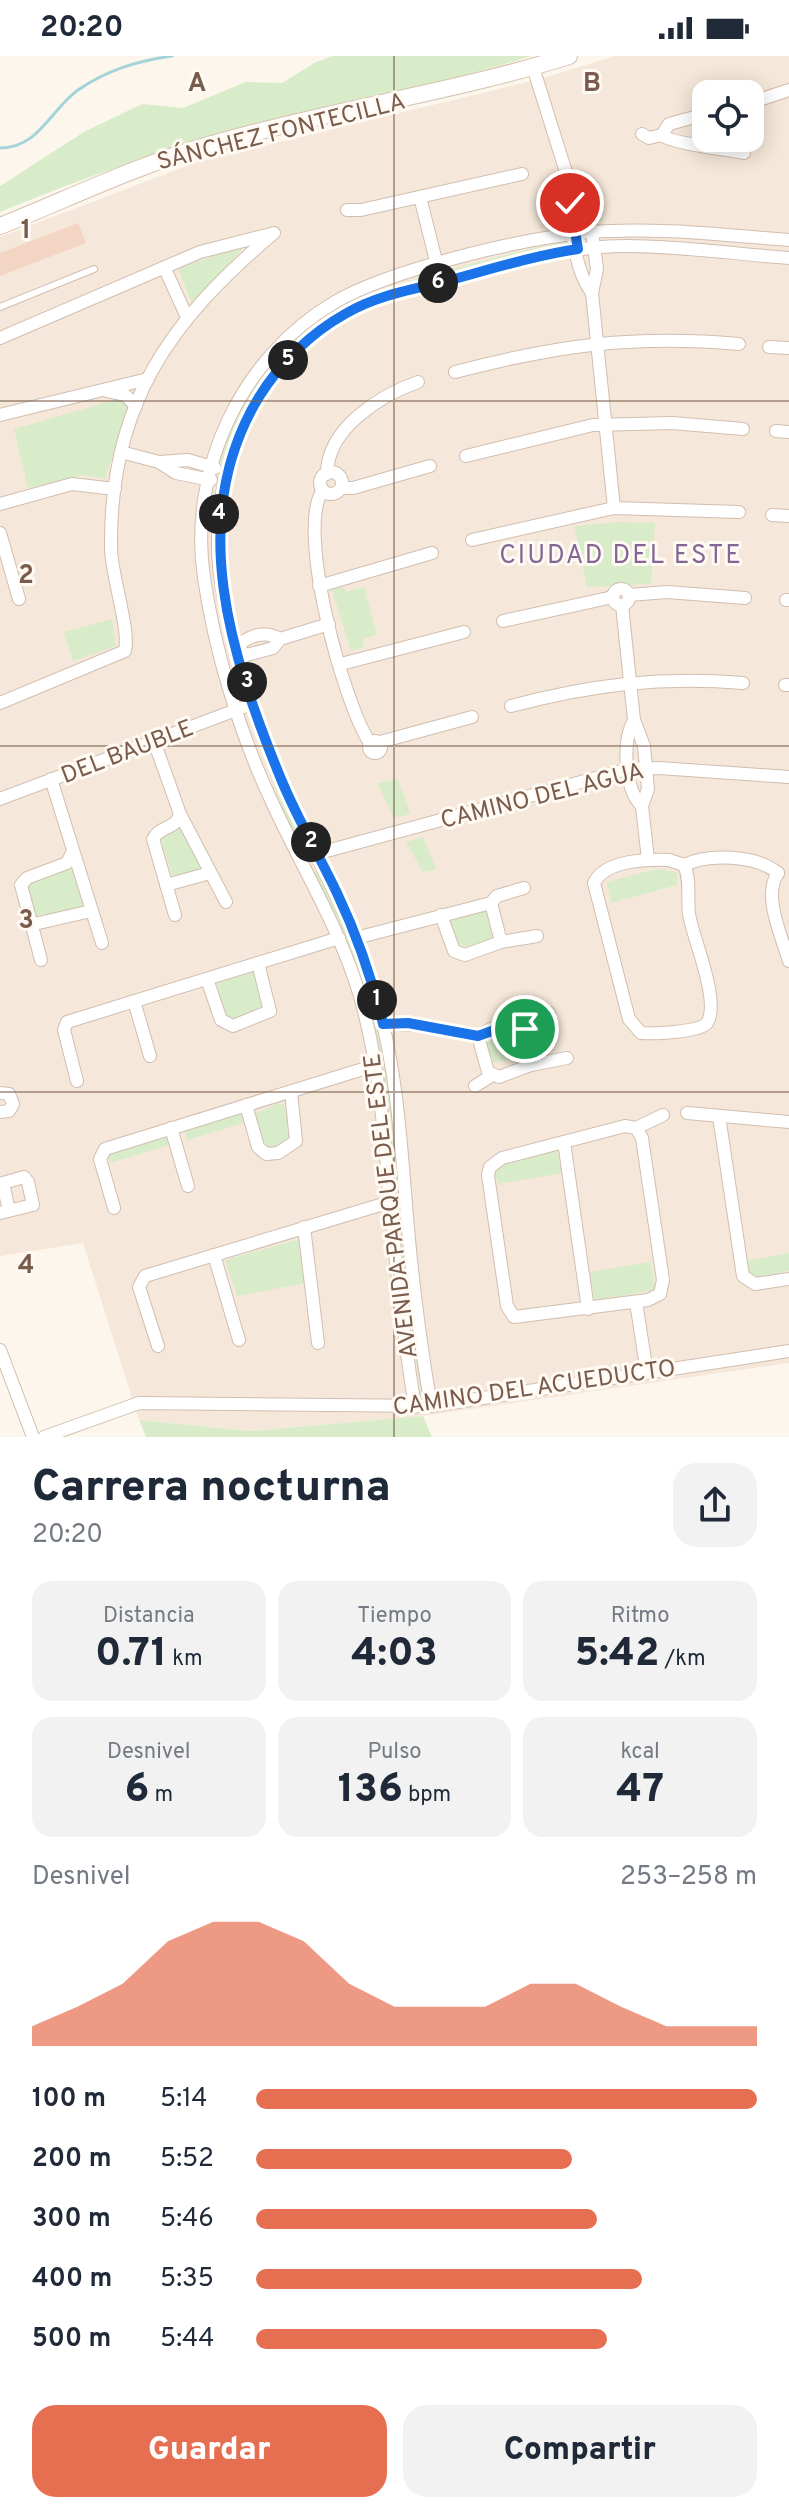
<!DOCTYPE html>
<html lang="es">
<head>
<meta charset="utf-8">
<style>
  :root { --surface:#fff; --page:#f2f2f3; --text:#1f2937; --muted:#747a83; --accent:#e76f51 }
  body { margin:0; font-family:Overpass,sans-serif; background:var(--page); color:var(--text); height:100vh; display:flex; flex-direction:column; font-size:30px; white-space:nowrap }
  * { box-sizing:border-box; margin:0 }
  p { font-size:26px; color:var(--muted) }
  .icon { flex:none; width:44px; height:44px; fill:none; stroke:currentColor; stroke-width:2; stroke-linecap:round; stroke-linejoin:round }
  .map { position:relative; height:1381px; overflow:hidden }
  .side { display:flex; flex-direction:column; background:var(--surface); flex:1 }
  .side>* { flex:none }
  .controls { position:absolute; left:692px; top:24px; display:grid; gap:16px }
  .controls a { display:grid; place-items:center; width:72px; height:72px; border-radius:16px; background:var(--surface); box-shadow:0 4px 20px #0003; font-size:40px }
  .pin { position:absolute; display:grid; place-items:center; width:68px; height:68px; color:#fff; margin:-34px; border:4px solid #fff; border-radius:50%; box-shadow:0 2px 8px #0007 }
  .km { position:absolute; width:40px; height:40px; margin:-20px; border-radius:50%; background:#222; color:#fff; font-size:22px; line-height:40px; text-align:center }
  .round { display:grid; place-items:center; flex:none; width:84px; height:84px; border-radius:24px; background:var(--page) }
  .overview { display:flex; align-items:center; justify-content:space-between; height:136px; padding:0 32px }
  h1 { font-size:44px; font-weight:800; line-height:60px }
  .stats { display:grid; grid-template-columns:repeat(3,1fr); gap:12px; height:136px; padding:8px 32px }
  .stats div { display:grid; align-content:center; border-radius:20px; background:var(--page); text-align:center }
  .stats b { font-size:40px; font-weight:800 }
  .stats small { font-size:22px; font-weight:400 }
  .stats p { font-size:22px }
  .chart { height:224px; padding:16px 32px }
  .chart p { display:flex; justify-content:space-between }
  .chart svg { width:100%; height:144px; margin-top:8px; fill:var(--accent); opacity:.7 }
  .cta { display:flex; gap:16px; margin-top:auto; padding:16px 32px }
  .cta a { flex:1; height:92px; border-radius:24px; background:var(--accent); color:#fff; font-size:32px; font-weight:800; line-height:92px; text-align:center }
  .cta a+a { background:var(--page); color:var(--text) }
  ul { padding:0 32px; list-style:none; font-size:26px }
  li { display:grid; grid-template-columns:128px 96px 1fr; align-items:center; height:60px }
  li i { height:20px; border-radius:10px; background:var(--accent) }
  .status { display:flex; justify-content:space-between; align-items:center; height:56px; padding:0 40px; background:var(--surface); direction:ltr }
  .status svg { height:22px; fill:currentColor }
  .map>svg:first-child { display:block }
  .residential { fill:#f5e8da; fill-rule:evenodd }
  .green { fill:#d8ecc9 }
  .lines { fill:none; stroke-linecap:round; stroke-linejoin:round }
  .stream { stroke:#a5d3da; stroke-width:3 }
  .building { fill:#f3d5c3 }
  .lane-casing { stroke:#d1beb0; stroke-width:8 }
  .street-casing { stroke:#d1beb0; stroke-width:14 }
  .secondary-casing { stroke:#d6c0b0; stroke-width:18 }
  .lane { stroke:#fff; stroke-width:6 }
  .street { stroke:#fff; stroke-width:12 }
  .secondary { stroke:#fff; stroke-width:16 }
  .route-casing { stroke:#fff; stroke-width:16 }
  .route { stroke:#1a73e8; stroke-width:10 }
  .grid { fill:none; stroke:#7a5c4d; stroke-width:2; stroke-opacity:0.55 }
  .labels { text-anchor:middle; stroke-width:6; stroke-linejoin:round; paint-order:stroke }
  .street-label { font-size:24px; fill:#7a5c4d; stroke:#fffaf3 }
  .neighbourhood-label { font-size:26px; letter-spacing:2px; fill:#846695; stroke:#fffaf3 }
  .grid-label { font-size:26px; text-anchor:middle; font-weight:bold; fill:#7a5c4d; stroke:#fffaf3; stroke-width:6; stroke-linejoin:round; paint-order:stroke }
</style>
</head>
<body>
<div class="status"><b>20:20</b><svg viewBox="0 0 49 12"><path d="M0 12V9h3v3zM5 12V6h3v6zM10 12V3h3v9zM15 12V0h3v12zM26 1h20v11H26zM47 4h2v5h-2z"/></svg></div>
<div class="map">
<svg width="789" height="1381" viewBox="0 0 789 1381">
  <rect width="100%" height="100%" fill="#fdf6ec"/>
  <path class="residential" d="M 615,0 L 789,0 L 789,1307 L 423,1360 L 250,1375 L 139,1364 L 83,1187 L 0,1200 L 0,181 L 197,106 L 540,23 ZM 706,38 L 750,38 L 750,82 L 706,82 Z"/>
  <g class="green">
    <path d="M 333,0 L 532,0 C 421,34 307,55 196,87 C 129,105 64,130 0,156 L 0,130 L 84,76 L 142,48 L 183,52 L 246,26 L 282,27 L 316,6 Z"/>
    <path d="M 573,184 L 576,189 L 409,229 L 297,289 L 222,408 L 218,407 C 223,382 236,356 250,335 C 304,254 370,234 460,211 C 498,201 534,191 573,184 Z"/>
    <polygon points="246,189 192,248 178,212"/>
    <polygon points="122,342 130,348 105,423 83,419 28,432 14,373"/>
    <polygon points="619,466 655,467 651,528 587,531 574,470"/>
    <polygon points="343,531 346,536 364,531 377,579 363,583 364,591 351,595 332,534"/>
    <polygon points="112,563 116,590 73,605 64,576"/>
    <polygon points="251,668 278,735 307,789 305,795 290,772"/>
    <polygon points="398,723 410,758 394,762 377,727"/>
    <polygon points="181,772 201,814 173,821 160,781"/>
    <polygon points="423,781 436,813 423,816 406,786"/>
    <polygon points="67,811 73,814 83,847 80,852 32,861 26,827"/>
    <path d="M 317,813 C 393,946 391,1075 406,1222 C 410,1260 418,1299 423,1337 L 421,1340 L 398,1182 L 391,1066 L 374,975 L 351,899 L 314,817 Z"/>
    <polygon points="657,813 677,816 677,829 611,847 607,826"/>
    <polygon points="487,851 496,878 493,884 468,891 460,889 449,862"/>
    <polygon points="250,914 254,915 264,954 234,965 225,961 217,927"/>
    <polygon points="520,976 523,978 524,1000 491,1007 485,984"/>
    <polygon points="279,1047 284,1049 290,1081 286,1090 263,1093 254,1058"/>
    <polygon points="243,1056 246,1066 188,1084 184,1073"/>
    <polygon points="165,1078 169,1089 110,1107 107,1098"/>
    <polygon points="557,1095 563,1117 498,1128 494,1114 498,1107"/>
    <polygon points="300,1183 306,1227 237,1240 225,1204"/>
    <polygon points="789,1197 789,1215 750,1223 747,1205"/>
    <polygon points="651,1206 655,1234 595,1244 590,1216"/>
    <polygon points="423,1360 432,1381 146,1381 139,1364 250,1375"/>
  </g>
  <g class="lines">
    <path class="stream" d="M 0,92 C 39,92 51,53 78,34 C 107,14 137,5 172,0"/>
  </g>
  <polygon class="building" points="78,167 86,187 0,220 0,197"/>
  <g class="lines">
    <g class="lane-casing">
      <polyline id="lane" points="0,251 94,213"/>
    </g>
    <g class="street-casing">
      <g id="street">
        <polyline points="533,11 571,132 587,158 592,176 597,213 592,237 614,452"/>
        <polyline points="750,47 789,34"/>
        <polyline points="642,78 649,82 662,79"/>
        <path d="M 662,79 C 669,87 730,94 744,97"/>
        <polyline points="662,79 669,68 706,58"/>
        <path d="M 571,132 C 569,163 573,212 592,237"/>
        <polyline points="420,141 437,209"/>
        <polyline points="347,154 361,154 522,118"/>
        <polyline points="165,213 186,259"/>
        <polyline points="0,282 200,196 271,178"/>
        <polyline points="769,291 789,292"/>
        <path d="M 455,316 C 558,289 633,279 739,288"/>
        <polyline points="107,335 125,339 136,350"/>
        <polyline points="0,359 148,323"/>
        <polyline points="776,375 789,376"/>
        <polyline points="121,396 159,406 188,404 215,412"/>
        <polyline points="466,400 593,369 672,367 743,373"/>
        <polyline points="159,406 176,417 211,424"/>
        <circle cx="331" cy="427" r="11"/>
        <path d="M 327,418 C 327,372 381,339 418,326"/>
        <polyline points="342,432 353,432 430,410"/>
        <path d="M 323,434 C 295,472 344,649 370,687"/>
        <polyline points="0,448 72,428 115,433"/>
        <polyline points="772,459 789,460"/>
        <polyline points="0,477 19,543"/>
        <polyline points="472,484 614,452 739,456"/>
        <polyline points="319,530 432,497"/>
        <circle cx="621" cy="541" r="8"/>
        <polyline points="629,539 667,536 745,542"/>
        <polyline points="786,544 789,544"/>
        <polyline points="622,549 634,664 644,690 648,733 642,750 648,804"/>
        <polyline points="503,565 613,541"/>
        <path d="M 235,593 C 245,581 264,573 280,583"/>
        <polyline points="237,593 247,599 273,592 280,583 329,568"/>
        <polyline points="341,608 464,576"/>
        <polyline points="785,629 789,629"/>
        <path d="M 0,647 L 125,595 C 130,573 112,522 111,493 C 109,350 168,266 274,177"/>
        <path d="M 511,650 C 590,629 661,620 743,627"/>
        <path d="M 634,664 C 622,685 624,733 642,750"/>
        <circle cx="375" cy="691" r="6"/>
        <polyline points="154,685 180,758 226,846"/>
        <polyline points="380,686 472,661"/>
        <polyline points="51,723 102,887"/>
        <polyline points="0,743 244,651"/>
        <polyline points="312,799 629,713 659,712 789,721"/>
        <path d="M 669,804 L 684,809 C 691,824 687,842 689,858 C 693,883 721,946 707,967 C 700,976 654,978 641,977 L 629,963 L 594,827 C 605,804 647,803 669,804 Z"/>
        <path d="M 684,809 C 709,797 756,799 778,817"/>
        <path d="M 778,817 C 762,839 782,881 789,905"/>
        <polyline points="166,829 210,817"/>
        <path d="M 175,859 L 153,783 C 159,770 177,773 180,758"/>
        <polyline points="441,859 454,895 465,899 501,886 491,847"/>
        <polyline points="30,869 91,855"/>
        <polyline points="356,882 491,847 497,840 524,832"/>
        <polyline points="501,886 537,880"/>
        <polyline points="41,904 21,829 27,822 67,807 72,797"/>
        <polyline points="207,923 221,964 233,970 270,955 258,907"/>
        <polyline points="134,945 150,1000"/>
        <path d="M 383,968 L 417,969 L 478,980 C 493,969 531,962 549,957"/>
        <polyline points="478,980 488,1016 499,1021 531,1009 526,976 521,969"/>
        <polyline points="531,1009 567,1002"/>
        <polyline points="77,1025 64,974 67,966 339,882"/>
        <polyline points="475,1030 491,1020"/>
        <polyline points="0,1037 9,1038 13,1048 9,1055 0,1056"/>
        <polyline points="246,1049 258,1091 266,1098 278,1097 296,1085 291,1036"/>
        <polyline points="687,1057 789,1066"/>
        <polyline points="719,1060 743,1220 755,1228 789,1223"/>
        <polyline points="171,1072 188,1130"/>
        <polyline points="636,1072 642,1082 663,1224 660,1238 648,1244 514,1261 507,1250 488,1119 490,1111 502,1102 625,1070 636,1072 663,1059"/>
        <polyline points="564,1086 588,1253"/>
        <polyline points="114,1152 100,1103 105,1093 376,1009"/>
        <polyline points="0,1157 33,1149 28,1126 24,1121 3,1127 9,1155"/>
        <polyline points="304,1171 318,1287"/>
        <polyline points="214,1199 239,1284"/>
        <polyline points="636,1246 647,1317"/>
        <polyline points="158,1290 139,1231 145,1220 390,1146"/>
        <polyline points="0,1294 33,1381"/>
        <path d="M 431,1350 C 421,1291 413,1231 408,1172 C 401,1092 398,1015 375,938 C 356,871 322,813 293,751 C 262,685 240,613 224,542 C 199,429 252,304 357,252 C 390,235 430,229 466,219 C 518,205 571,190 626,190 C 680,190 735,198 789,202"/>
        <path d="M 415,1351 C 404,1282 396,1213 390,1145 C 384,1075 379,1007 360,940 C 339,870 301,810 271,744 C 239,675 215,596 204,522 C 188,414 241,301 335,246 C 392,213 524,182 590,176 C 656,171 723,179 789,184"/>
        <polyline points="44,1381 139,1347 431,1350 789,1295"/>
      </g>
    </g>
    <g class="secondary-casing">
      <path id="secondary" d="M 0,170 C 70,142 137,109 209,89 C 328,54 451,37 569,0"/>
    </g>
    <use href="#lane" class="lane"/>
    <use href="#street" class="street"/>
    <use href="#secondary" class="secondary"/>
  </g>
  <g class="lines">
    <g class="route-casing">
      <path id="route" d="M 525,973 L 511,968 L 478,980 L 408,967 L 383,968 C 372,923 357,879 337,837 C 319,799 297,762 281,723 C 231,601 185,462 259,341 C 280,307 311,277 345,258 C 376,240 409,234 443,226 C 488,214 532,200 578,193 L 570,147"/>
    </g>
    <use href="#route" class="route"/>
  </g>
  <path class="grid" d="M 394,0 L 394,1381M 0,345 L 789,345M 0,690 L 789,690M 0,1036 L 789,1036"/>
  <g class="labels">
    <g class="street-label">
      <text transform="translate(281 75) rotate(-14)" y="8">SÁNCHEZ FONTECILLA</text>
      <text transform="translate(127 695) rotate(-21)" y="8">DEL BAUBLE</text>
      <text transform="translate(542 739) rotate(-14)" y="8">CAMINO DEL AGUA</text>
      <text transform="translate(390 1150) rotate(-97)" y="8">AVENIDA PARQUE DEL ESTE</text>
      <text transform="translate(534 1331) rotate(-8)" y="8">CAMINO DEL ACUEDUCTO</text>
    </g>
    <g class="neighbourhood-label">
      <text x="621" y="507">CIUDAD DEL ESTE</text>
    </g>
  </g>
  <g class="grid-label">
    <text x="197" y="35">A</text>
    <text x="592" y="35">B</text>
    <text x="26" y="182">1</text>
    <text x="26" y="527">2</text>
    <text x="26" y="872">3</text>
    <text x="26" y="1217">4</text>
  </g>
</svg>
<div class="controls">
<a><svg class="icon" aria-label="locate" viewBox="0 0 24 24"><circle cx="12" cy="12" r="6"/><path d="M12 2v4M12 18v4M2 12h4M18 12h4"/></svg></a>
</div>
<div class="pin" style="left:525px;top:973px;background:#1e9e55"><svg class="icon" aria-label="arrive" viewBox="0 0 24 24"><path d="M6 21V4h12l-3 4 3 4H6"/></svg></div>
<div class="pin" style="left:570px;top:147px;background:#d93025"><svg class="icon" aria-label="check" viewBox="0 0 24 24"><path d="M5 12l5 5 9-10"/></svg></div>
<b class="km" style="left:377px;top:944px">1</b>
<b class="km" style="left:311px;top:786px">2</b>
<b class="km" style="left:247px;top:626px">3</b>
<b class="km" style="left:219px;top:458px">4</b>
<b class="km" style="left:288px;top:304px">5</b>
<b class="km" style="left:438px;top:227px">6</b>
</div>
<section class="side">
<div class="overview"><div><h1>Carrera nocturna</h1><p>20:20</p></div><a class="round"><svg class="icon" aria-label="share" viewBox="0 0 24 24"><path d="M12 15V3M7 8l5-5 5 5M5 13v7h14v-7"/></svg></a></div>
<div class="stats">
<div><p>Distancia</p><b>0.71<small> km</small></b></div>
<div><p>Tiempo</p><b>4:03</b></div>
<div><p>Ritmo</p><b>5:42<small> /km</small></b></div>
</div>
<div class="stats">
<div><p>Desnivel</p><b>6<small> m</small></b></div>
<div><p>Pulso</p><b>136<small> bpm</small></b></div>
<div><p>kcal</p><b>47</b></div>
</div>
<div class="chart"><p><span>Desnivel</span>253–258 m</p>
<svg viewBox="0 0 160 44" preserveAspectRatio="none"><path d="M0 44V38L10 32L20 25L30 12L40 6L50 6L60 12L70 25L80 32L90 32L100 32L110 25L120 25L130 32L140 38L150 38L160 38V44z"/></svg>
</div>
<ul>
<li><b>100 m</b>5:14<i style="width:100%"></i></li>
<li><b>200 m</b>5:52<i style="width:63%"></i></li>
<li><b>300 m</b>5:46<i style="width:68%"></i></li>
<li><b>400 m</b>5:35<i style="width:77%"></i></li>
<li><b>500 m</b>5:44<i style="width:70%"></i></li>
</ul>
<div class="cta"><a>Guardar</a><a>Compartir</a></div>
</section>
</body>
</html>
